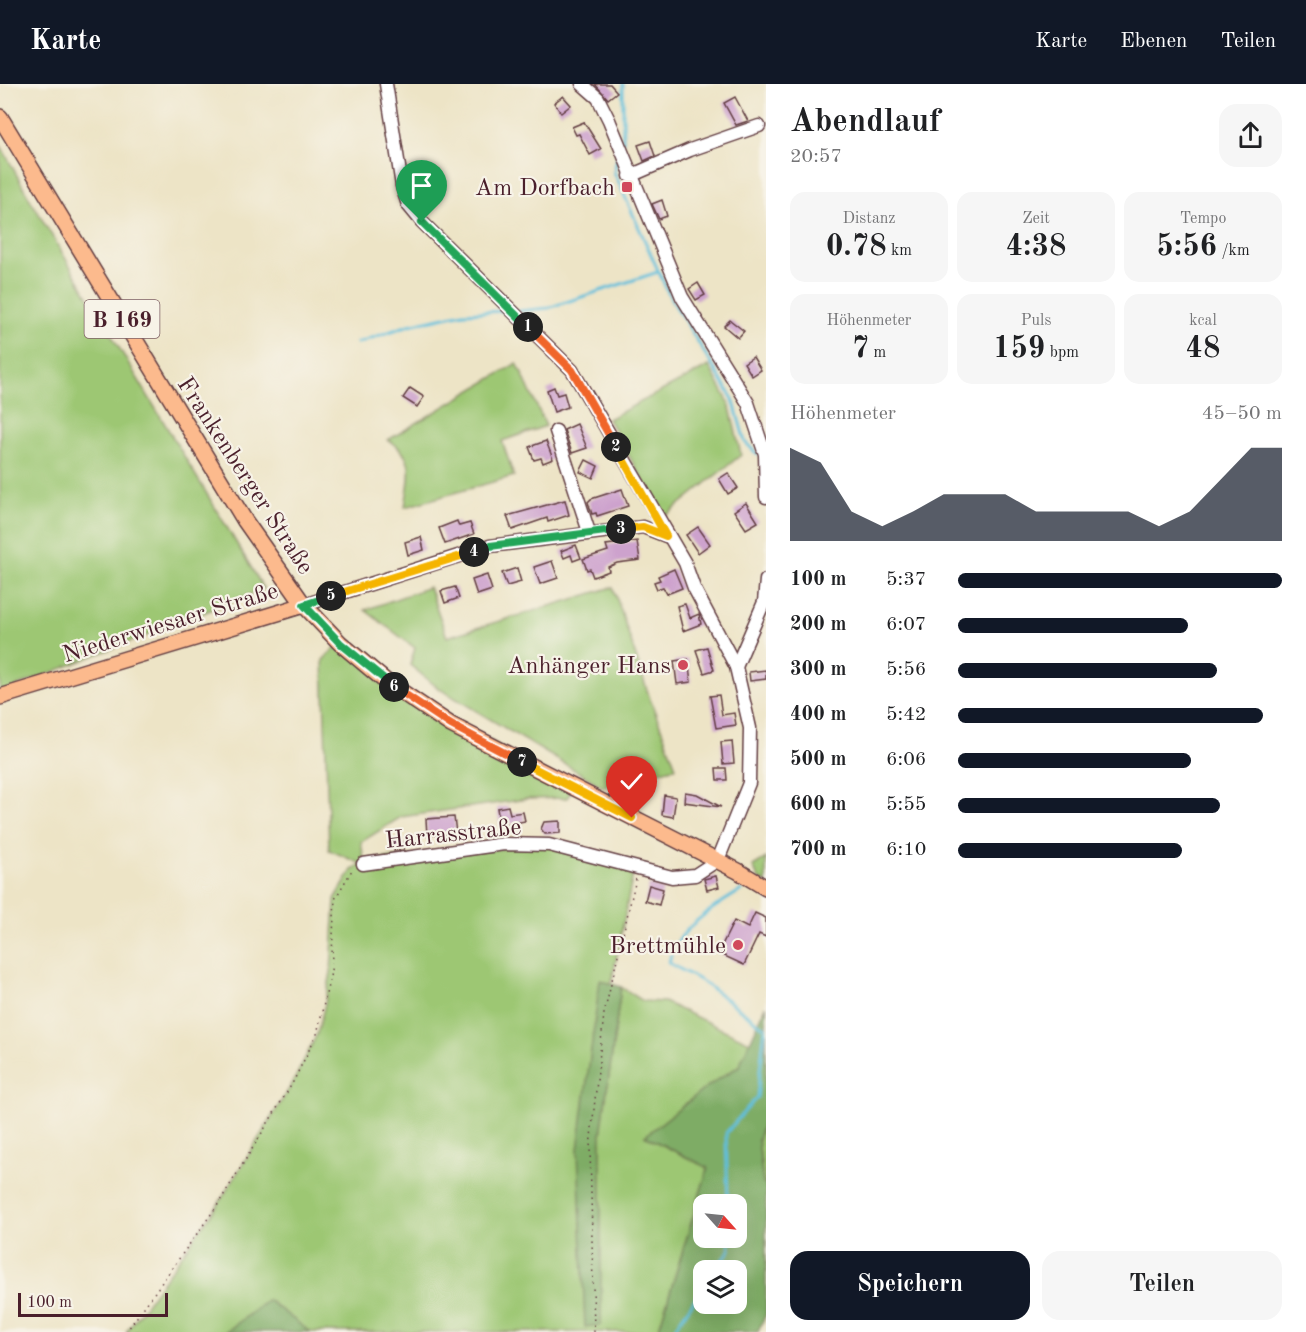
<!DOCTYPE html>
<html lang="de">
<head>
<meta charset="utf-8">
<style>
  :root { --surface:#fff; --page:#f6f6f6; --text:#202124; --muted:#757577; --accent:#111827 }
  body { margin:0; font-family:"Old Standard TT",serif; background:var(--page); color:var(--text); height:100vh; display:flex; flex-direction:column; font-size:22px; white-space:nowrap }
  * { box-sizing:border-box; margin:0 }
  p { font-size:20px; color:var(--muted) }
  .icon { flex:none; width:33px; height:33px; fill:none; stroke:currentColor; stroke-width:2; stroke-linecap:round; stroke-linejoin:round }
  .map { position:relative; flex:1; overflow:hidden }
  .panel { display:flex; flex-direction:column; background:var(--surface); width:540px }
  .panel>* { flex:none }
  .needle { width:39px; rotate:117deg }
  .buttons { position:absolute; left:693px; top:1110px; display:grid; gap:12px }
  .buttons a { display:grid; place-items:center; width:54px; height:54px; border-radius:12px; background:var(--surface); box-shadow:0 6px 24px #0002; font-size:30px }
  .scale { position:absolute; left:18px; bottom:15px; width:150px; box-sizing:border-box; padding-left:6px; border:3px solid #4a1f2b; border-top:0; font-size:16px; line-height:21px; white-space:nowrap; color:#4a1f2b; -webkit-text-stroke:4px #f7f3e8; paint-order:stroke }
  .pin { position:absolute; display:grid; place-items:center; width:51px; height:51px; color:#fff; margin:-62px -26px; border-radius:50% 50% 50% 0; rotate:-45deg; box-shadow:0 0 6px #0007 }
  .pin .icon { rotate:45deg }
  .km { position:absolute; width:30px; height:30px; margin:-15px; border-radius:50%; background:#222; color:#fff; font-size:16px; line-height:30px; text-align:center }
  .round { display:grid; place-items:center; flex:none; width:63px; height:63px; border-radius:18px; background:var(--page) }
  .overview { display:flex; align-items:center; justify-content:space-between; height:102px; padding:0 24px }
  h1 { font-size:33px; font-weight:700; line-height:45px }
  .stats { display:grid; grid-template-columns:repeat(3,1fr); gap:9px; height:102px; padding:6px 24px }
  .stats div { display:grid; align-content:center; border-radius:15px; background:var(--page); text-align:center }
  .stats b { font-size:30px; font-weight:700 }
  .stats small { font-size:16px; font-weight:400 }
  .stats p { font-size:16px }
  .chart { height:168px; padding:12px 24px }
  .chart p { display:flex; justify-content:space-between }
  .chart svg { width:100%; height:108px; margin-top:6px; fill:var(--accent); opacity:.7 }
  .primary-button { display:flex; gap:12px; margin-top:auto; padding:12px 24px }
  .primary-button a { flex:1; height:69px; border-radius:18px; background:var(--accent); color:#fff; font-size:24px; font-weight:700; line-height:69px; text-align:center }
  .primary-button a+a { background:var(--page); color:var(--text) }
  ul { padding:0 24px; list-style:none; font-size:20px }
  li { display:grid; grid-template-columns:96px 72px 1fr; align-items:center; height:45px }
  li i { height:15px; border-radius:8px; background:var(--accent) }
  header { display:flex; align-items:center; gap:36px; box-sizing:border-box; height:84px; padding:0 30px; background:var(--accent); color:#fff }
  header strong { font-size:28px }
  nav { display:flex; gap:33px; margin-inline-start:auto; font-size:21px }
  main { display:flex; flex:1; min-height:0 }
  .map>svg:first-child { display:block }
  .green { fill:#9dc773; stroke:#74734f; stroke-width:1.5 }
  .forest { fill:#7eac65; stroke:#646648; stroke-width:1.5; fill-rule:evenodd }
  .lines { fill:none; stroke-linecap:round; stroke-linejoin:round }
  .stream { stroke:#5ebfdc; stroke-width:3 }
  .building { fill:#cda2cd }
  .minor-casing { stroke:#623d42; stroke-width:15 }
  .major-casing { stroke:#623d42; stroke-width:18 }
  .path { stroke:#623d42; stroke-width:1.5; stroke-dasharray:1.5 4.5; stroke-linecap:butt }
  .minor { stroke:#fff; stroke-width:12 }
  .major { stroke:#fcba8d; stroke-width:15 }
  .split-1-casing { stroke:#fff; stroke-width:12 }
  .split-2-casing { stroke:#fff; stroke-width:12 }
  .split-3-casing { stroke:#fff; stroke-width:12 }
  .split-4-casing { stroke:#fff; stroke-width:12 }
  .split-5-casing { stroke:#fff; stroke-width:12 }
  .split-6-casing { stroke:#fff; stroke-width:12 }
  .split-7-casing { stroke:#fff; stroke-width:12 }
  .split-8-casing { stroke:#fff; stroke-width:12 }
  .split-1 { stroke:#22a559; stroke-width:8 }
  .split-2 { stroke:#f0652b; stroke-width:8 }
  .split-3 { stroke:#f5b400; stroke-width:8 }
  .split-4 { stroke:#22a559; stroke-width:8 }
  .split-5 { stroke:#f5b400; stroke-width:8 }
  .split-6 { stroke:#22a559; stroke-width:8 }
  .split-7 { stroke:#f0652b; stroke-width:8 }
  .split-8 { stroke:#f5b400; stroke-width:8 }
  .poi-dot { fill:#d1495b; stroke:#f7f3e8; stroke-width:2 }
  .labels { text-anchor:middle; stroke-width:4.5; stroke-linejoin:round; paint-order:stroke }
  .shield { fill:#f7f3e8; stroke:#7e5f64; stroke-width:1.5 }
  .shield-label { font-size:22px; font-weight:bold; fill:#4a1f2b }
  .poi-label { font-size:24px; fill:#4a1f2b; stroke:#f7f3e8; text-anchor:end }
  .street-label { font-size:24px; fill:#4a1f2b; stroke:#f7f3e8 }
</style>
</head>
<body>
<header>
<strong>Karte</strong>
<nav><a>Karte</a><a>Ebenen</a><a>Teilen</a></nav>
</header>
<main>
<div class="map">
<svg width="766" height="1248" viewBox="0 0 766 1248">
  <rect width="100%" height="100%" fill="#f7f3e8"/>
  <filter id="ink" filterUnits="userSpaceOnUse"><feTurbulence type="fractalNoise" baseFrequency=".0167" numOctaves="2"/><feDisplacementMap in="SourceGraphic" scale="12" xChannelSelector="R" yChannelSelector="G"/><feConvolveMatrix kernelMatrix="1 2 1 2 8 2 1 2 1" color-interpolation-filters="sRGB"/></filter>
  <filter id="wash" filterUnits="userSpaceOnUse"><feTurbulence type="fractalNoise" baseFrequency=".008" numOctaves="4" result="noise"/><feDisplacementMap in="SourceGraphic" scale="24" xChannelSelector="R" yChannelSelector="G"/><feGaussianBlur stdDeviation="1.35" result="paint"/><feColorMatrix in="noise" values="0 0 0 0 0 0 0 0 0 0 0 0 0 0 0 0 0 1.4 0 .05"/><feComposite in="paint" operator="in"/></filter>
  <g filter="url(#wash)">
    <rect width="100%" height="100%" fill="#ede4c6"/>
    <g class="green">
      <polygon points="0,60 31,117 264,505 0,609"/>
      <path d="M 517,279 L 546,342 L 502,357 L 514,392 L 405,423 C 409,393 418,374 388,356 Z"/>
      <polygon points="709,282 729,319 741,371 664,433 608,335"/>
      <polygon points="429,503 447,553 613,503 650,615 676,683 603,703 438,604 410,581 415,564 365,526"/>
      <polygon points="340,559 384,596 573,704 567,714 527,715 401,733 361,758 364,776 549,761 639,783 633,790 611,901 601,1050 621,903 643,917 664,918 750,958 739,982 708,1002 645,1052 708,1084 658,1248 310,1248 268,1216 226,1248 126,1248 217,1122 292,1000 317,950 325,920 331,888 335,815 352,786 362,780 329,766 323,576"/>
      <polygon points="766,774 766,799 758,794 753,782"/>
      <polygon points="766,1032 766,1102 763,1099 758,1054"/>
    </g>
    <g class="forest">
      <polygon points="600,896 621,903 601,1050 601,1241 585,1243 578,1066"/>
      <path d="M 766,922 L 766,1032 L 758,1055 L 763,1099 L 766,1102 L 766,1230 L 758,1248 L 658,1248 L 708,1084 L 645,1052 L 708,1002 L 739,982 ZM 736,1120 L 736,1154 L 704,1154 L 704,1120 ZM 736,1186 L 736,1220 L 704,1220 L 704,1186 Z"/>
      <polygon points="268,1216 310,1248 226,1248"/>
    </g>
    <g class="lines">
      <g class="stream">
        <polyline points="623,0 623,58"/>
        <polyline points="618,70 614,88 670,213 733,315 745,358 758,371"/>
        <polyline points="519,227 548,224 658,188"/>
        <polyline points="357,259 409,241 463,229 504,227"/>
        <path d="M 728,1120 L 726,1049 L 757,1013 L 765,944 L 703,898 L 669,879 C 674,847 715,822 742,806"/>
        <polyline points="715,1186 730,1166 729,1154"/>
        <polyline points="672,1248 704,1202"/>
      </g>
    </g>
    <g id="blocks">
      <g class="building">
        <polygon points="595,0 610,0 617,8 608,15"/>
        <polygon points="563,12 571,21 561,29 554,19"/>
        <polygon points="735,13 748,37 736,41 724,19"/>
        <polygon points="584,38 601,65 590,71 579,50 576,51 572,43"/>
        <polygon points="650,57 655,72 644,77 638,61"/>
        <polygon points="662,116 667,132 659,135 652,120"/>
        <polygon points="698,199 705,211 696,216 689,205"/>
        <polygon points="730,236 744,247 738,254 724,242"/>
        <polygon points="753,273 761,286 752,292 744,279"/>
        <polygon points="554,303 557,311 564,309 568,323 554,328 547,306"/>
        <polygon points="410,304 424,313 417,323 403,314"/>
        <polygon points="577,340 587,364 572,369 564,346"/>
        <polygon points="546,357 553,375 543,379 541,374 534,376 529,363"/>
        <polygon points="586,376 598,382 593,394 580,388"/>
        <polygon points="728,389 738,404 728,410 719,395"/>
        <polygon points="622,405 628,422 597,432 596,429 592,430 588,418 591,415"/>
        <polygon points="565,416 569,431 548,438 547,434 512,446 507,432"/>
        <polygon points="746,419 758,438 746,445 734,427"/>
        <polygon points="457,437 459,442 470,439 474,450 445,460 439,444"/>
        <polygon points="698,443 710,460 698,469 686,451"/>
        <polygon points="421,453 424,466 408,471 405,458"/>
        <polygon points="637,457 640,476 617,479 608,483 609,487 593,493 590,485 587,486 583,475 608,467 606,461"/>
        <polygon points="576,461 581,474 573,477 571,471 564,474 561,467"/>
        <polygon points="552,477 558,494 540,500 534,483"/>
        <polygon points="517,484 521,498 507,502 502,489"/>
        <polygon points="674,485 682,504 667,510 663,503 657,505 654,498 660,496 658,492"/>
        <polygon points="487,491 492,506 477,511 472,496"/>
        <polygon points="455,503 459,514 445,519 441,507"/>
        <polygon points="685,520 690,534 699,530 701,540 683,547 677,522"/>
        <polygon points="707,563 714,586 704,589 696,566"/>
        <polygon points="688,575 691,598 677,600 674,577"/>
        <polygon points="766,586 766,595 750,597 749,588"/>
        <polygon points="719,611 722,631 734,629 736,641 716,644 710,612"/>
        <polygon points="732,657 734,679 723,680 721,658"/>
        <polygon points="716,684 726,684 727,696 717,696"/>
        <polygon points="685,708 697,710 721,723 684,718"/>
        <polygon points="664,711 676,713 673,733 662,731"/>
        <polygon points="508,722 510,730 523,728 525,737 500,742 497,724"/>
        <polygon points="454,733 456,749 427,752 426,735"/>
        <polygon points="560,737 560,749 545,750 541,745 544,738"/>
        <polygon points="393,758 403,758 404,766 394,767"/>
        <polygon points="716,792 719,803 707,806 704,795"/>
        <polygon points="649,801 663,805 659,821 645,817"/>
        <polygon points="755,829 766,834 766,853 759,850 744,881 718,869 734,837 748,844"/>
      </g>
    </g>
  </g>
  <g filter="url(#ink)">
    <use href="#blocks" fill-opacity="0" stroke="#623d42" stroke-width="1.5"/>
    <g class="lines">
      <g class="minor-casing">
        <g id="minor">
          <polyline points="582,0 598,14 609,36 682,213 748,319 765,370 766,413"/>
          <polyline points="630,92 690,66 759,42"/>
          <polyline points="556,347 589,448"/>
          <polyline points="304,521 490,462 643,443 666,452"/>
          <polyline points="736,583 764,518 766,496"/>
          <polyline points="363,780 504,760 549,761 672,793 695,791 718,776 749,699 750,644 736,583 694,504 685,479 572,286 422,138 408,121 402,102 386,0"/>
        </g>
      </g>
      <g class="major-casing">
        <g id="major">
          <polyline points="0,33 245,437 304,521 340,559 384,596 451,641 738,787 766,804"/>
          <polyline points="0,613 304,521"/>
        </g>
      </g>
      <g class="path">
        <polyline points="126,1248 217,1122 292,1000 317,950 331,888 335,815 352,786"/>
        <polyline points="594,1248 590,1063 604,930 636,795"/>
      </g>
      <use href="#minor" class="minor"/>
      <use href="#major" class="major"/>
    </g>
  </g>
  <g class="lines" filter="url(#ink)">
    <g class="split-1-casing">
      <polyline id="split-1" points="422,138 528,243"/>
    </g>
    <g class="split-2-casing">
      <polyline id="split-2" points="528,243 572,286 616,363"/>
    </g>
    <g class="split-3-casing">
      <polyline id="split-3" points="616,363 666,452 643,443 621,445"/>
    </g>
    <g class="split-4-casing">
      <polyline id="split-4" points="474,468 490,462 621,445"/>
    </g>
    <g class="split-5-casing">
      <polyline id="split-5" points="331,512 474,468"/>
    </g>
    <g class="split-6-casing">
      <polyline id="split-6" points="331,512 304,521 340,559 394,603"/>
    </g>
    <g class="split-7-casing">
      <polyline id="split-7" points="394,603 451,641 522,678"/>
    </g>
    <g class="split-8-casing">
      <polyline id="split-8" points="522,678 632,734"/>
    </g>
    <use href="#split-1" class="split-1"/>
    <use href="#split-2" class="split-2"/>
    <use href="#split-3" class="split-3"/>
    <use href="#split-4" class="split-4"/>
    <use href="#split-5" class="split-5"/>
    <use href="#split-6" class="split-6"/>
    <use href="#split-7" class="split-7"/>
    <use href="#split-8" class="split-8"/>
  </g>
  <g class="poi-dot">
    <rect x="621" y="97" width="12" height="12" rx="3"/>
    <circle cx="683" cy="581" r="6"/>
    <circle cx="738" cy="861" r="6"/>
  </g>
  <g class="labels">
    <rect class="shield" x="84.5" y="216" width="75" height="38" rx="4.5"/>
    <g class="shield-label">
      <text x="122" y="243">B 169</text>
    </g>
    <g class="poi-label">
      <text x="615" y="111">Am Dorfbach</text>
      <text x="671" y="589">Anhänger Hans</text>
      <text x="726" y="869">Brettmühle</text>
    </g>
    <g class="street-label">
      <text transform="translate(246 391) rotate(57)" y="8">Frankenberger Straße</text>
      <text transform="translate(170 538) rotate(-17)" y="8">Niederwiesaer Straße</text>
      <text transform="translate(453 749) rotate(-6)" y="8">Harrasstraße</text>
    </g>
  </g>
</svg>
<div class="buttons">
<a><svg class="needle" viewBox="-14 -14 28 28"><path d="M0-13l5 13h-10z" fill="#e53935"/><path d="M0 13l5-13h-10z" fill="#757577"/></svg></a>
<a><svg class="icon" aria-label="layers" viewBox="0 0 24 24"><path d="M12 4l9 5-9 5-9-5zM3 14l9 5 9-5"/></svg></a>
</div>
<div class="scale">100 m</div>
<div class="pin" style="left:422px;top:138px;background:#1e9e55"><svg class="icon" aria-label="arrive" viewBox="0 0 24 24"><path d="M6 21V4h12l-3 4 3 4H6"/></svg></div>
<div class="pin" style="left:632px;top:734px;background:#d93025"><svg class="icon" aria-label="check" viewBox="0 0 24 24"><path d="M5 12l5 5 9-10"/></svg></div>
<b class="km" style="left:528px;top:243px">1</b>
<b class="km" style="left:616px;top:363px">2</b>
<b class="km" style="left:621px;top:445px">3</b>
<b class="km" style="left:474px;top:468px">4</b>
<b class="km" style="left:331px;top:512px">5</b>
<b class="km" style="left:394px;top:603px">6</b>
<b class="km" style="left:522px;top:678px">7</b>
</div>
<section class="panel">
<div class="overview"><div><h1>Abendlauf</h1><p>20:57</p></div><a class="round"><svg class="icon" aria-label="share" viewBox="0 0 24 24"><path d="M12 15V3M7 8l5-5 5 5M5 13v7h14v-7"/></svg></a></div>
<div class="stats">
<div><p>Distanz</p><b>0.78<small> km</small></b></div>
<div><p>Zeit</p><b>4:38</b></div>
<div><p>Tempo</p><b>5:56<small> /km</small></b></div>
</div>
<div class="stats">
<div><p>Höhenmeter</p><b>7<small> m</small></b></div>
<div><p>Puls</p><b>159<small> bpm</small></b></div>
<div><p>kcal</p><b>48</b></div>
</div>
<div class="chart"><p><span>Höhenmeter</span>45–50 m</p>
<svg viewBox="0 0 160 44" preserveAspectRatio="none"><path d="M0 44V6L10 12L20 32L30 38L40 32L50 25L60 25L70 25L80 32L90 32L100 32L110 32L120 38L130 32L140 19L150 6L160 6V44z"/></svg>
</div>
<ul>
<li><b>100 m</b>5:37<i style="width:100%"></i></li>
<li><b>200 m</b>6:07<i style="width:71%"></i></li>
<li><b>300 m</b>5:56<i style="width:80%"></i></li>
<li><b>400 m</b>5:42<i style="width:94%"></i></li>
<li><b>500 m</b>6:06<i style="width:72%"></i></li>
<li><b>600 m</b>5:55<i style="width:81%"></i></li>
<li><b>700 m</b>6:10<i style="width:69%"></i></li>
</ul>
<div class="primary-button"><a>Speichern</a><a>Teilen</a></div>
</section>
</main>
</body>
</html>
